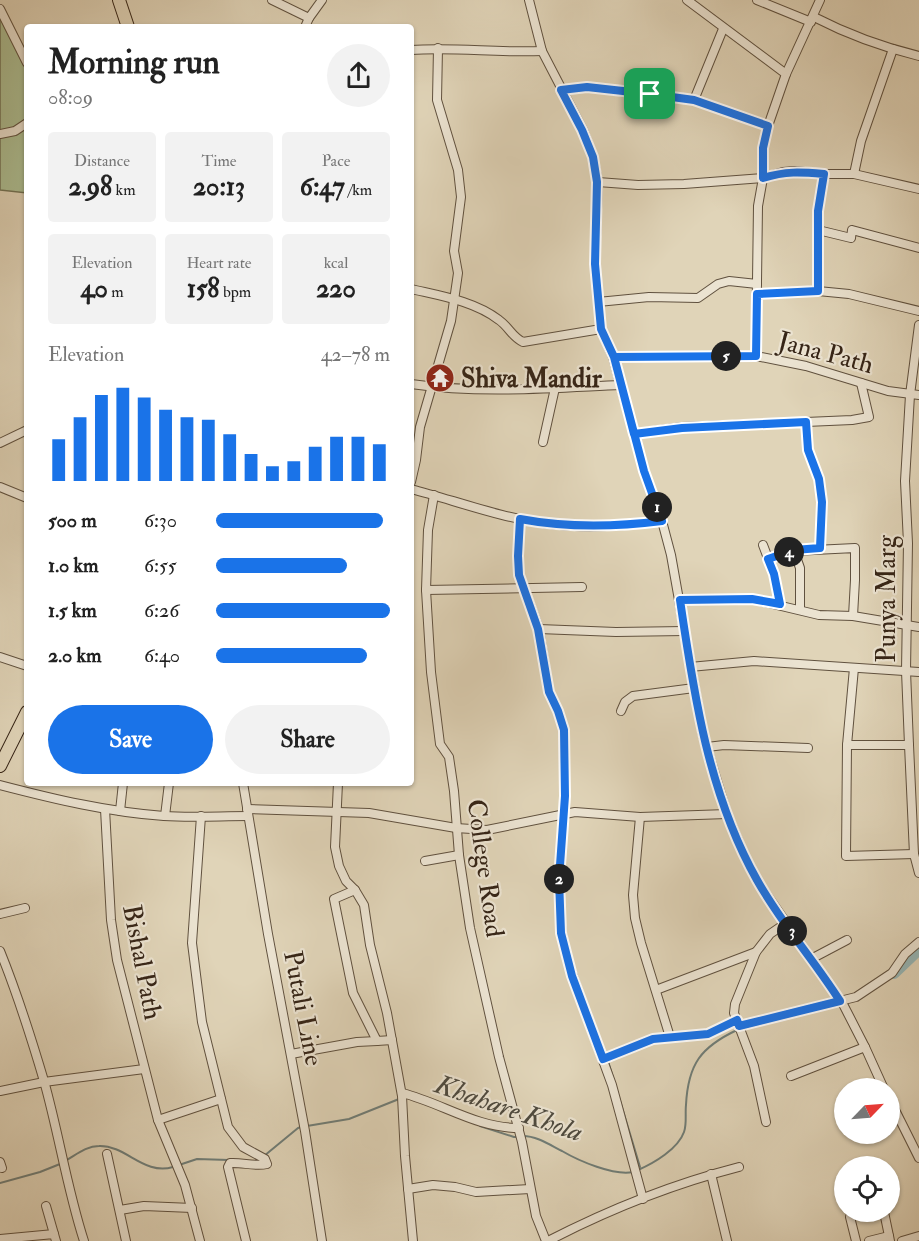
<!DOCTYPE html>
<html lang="en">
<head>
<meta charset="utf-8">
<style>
  :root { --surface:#fff; --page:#f2f2f2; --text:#222; --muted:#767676; --accent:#1a73e8 }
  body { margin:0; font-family:"IM FELL Double Pica",serif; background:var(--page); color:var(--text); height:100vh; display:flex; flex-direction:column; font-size:22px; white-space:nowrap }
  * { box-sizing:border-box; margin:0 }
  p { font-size:20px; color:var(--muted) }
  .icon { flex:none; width:33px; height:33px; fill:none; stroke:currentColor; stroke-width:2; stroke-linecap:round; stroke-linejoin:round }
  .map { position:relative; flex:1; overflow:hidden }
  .side { position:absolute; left:24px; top:24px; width:390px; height:762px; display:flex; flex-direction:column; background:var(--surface); border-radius:6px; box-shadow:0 2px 4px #0004 }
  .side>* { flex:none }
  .needle { width:39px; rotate:65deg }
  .controls { position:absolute; left:834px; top:1078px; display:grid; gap:12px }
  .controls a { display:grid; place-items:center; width:66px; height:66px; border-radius:50%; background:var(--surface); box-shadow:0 2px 4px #0004; font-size:30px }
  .pin { position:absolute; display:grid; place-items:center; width:51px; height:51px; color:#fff; margin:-26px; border-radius:12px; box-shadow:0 3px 9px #0006 }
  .km { position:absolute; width:30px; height:30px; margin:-15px; border-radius:50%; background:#222; color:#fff; font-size:16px; line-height:30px; text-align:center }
  .round { display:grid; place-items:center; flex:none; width:63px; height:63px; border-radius:32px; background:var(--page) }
  .headline { display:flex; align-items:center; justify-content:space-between; height:102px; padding:0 24px }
  h1 { font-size:33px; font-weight:700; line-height:45px }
  .figures { display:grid; grid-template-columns:repeat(3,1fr); gap:9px; height:102px; padding:6px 24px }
  .figures div { display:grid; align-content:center; border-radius:6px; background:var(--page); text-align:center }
  .figures b { font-size:26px; font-weight:700 }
  .figures small { font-size:16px; font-weight:400 }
  .figures p { font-size:16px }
  .chart { height:168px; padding:12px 24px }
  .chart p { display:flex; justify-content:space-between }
  .chart svg { width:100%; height:108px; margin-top:6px; stroke:var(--accent); stroke-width:6 }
  .button { display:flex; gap:12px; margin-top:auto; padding:12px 24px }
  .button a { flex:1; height:69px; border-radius:36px; background:var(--accent); color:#fff; font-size:24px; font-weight:700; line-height:69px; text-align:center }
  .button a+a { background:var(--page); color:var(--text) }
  ul { padding:0 24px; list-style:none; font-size:20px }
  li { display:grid; grid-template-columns:96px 72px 1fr; align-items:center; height:45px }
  li i { height:15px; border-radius:8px; background:var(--accent) }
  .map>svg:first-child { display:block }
  .green { fill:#acbe93; stroke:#717255; stroke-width:1.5 }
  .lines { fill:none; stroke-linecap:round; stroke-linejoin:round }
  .stream { stroke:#707d77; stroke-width:2 }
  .river { stroke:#96b7b7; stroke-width:12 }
  .minor-casing { stroke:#60513f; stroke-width:10 }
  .primary-casing { stroke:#362517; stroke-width:14 }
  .minor { stroke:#ebe3d1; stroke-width:8 }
  .primary { stroke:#e0d4b8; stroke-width:12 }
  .route-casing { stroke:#fff; stroke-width:12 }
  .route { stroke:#1a73e8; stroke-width:8 }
  .labels { text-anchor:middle; stroke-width:4.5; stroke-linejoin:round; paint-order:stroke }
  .street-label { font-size:26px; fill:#362517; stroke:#ebe3d1 }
  .poi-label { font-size:26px; font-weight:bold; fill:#362517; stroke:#ebe3d1; text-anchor:start }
  .water-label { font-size:27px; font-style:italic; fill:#4e4a3f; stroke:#ebe3d1 }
</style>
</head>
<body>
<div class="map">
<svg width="919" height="1241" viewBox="0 0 919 1241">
  <rect width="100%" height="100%" fill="#e0d4b8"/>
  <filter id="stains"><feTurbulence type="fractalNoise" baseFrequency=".00333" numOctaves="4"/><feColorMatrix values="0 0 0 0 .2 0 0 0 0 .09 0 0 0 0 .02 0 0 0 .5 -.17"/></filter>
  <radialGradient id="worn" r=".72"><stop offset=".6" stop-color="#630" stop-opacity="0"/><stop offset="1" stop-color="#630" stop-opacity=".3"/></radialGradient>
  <polygon class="green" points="0,9 27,63 27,193 0,190"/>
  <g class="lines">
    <g class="stream">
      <polyline points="567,831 567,822"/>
      <polyline points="564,917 567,941"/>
      <polyline points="572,961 584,996"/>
      <polyline points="600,1041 605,1053"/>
      <polyline points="608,1061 640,1167"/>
      <polyline points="307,1126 349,1119 399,1099"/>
      <polyline points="480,1126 514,1137 518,1137"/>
      <path d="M 523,1136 C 537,1136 550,1145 562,1151 C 579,1161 614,1176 633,1172"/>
      <polyline points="264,1156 298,1128 301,1127"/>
      <path d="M 65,1161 C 76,1155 86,1146 99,1146 C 126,1145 144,1176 173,1167"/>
      <polyline points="179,1165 197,1159 229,1160"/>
      <path d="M 638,1170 C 654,1163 678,1149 684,1132 C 687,1124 685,1113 686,1105 C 688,1064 701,1047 737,1030"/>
      <polyline points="0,1183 40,1172 60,1164"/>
    </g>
    <polyline class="river" points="894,973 919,949"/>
    <g class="minor-casing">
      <g id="minor">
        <polyline points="272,0 309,18"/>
        <polyline points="529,0 542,51 583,130 593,157 598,182 595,264 601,329 613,357 644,471 662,521 671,555 703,735 727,814 742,850 758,882 844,1006 865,1047 884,1089"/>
        <polyline points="687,0 786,74"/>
        <polyline points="757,0 811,22"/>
        <polyline points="0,9 27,63"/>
        <path d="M 814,17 C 847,34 882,47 919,56"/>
        <polyline points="305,27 309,18 322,0"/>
        <path d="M 411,50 C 455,47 498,53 542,51"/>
        <polyline points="561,90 587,87 694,100 768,126"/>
        <polyline points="694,100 723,29"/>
        <polyline points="0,134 15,131 27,123"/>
        <polyline points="854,174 861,141 893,49"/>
        <polyline points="598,182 638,185 684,184 763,178 783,172 795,171 824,174 854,174 919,189"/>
        <polyline points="818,230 851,238 852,230 919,248"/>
        <path d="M 411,289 C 441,296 474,301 499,320 C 509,327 512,337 523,342 L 601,329"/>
        <polyline points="818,291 818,211 824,174"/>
        <polyline points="757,294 818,291 849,294 919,311"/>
        <polyline points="598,302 649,297 698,298 718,284 729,281 757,284"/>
        <polyline points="919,325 910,395 905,481 908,543 906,671 909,745 914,854 919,873"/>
        <polyline points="756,356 758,206 763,178 763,148 768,126 786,74 820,0"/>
        <polyline points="613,357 756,356 806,366 888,391 919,395"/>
        <path d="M 411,384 C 480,394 552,388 621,385"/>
        <polyline points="806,422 852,420 869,417 861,383"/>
        <polyline points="634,434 682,427 806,422 808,450 819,479 822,502 820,548"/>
        <polyline points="543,442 555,388"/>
        <polyline points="0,443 27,430"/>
        <polyline points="411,482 416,460 420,427 451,321 458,273 454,251 461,197 458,170 437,100 438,48"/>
        <polyline points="0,487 27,498"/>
        <path d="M 411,489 C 457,501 503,519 551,524 C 588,529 625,526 662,521"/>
        <polyline points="434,495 428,530 426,590 431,672 440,744 449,757 454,791 459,855 470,928 499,1057 522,1142 536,1216 546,1241"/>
        <polyline points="520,519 518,556 519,575 539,629 549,692 558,711 564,730 565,796 559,879 561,934 572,976 612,1085 643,1199"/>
        <polyline points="763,545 774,574 780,605"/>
        <polyline points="768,559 794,551"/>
        <polyline points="426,590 582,587"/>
        <polyline points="680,600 752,599 819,615 853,616 919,627"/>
        <polyline points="800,610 800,568 794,551 855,548 855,580 853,616"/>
        <polyline points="539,629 616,632 685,631"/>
        <polyline points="0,657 27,666"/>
        <polyline points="690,667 754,661 919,672"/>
        <polyline points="854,668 847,745 846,856 914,854"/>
        <polyline points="621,711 625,702 633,696 694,688"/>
        <polyline points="847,745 909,745"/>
        <polyline points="707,747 724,745 808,748"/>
        <polyline points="243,783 268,934 305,1131 322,1241"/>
        <polyline points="338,783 335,847 339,866 346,881 355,890 364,905 370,945 387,1013 402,1096 405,1156 413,1241"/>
        <path d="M 0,785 C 54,799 108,812 164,816 C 192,818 220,816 248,816"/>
        <polyline points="105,809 111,920 117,960 158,1120 185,1185 200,1241"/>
        <polyline points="247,809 369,813 456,828 487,830 575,812 640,817 727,814"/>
        <polyline points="120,811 123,783"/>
        <polyline points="165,816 169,783"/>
        <path d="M 201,816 L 192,943 L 202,1022 L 228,1127 L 243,1147 L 265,1159 L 267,1164 C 255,1167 242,1162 230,1163 L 228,1167 L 246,1241"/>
        <polyline points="640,817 633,895 635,918 641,943 670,1037"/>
        <polyline points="425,861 459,855"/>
        <polyline points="355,890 334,899 353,993 377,1041 392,1040"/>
        <polyline points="0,914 25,908"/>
        <path d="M 0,951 C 17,993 31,1037 44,1081 C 59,1134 67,1189 84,1241"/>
        <polyline points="811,959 847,940"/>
        <polyline points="656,990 756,952"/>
        <polyline points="739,1026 856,997 892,973 905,954 919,942"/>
        <polyline points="291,1054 357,1042 377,1041"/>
        <polyline points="603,1059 653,1039 708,1034 737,1020"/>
        <polyline points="791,1076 865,1047"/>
        <polyline points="0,1091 44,1082 144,1069"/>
        <path d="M 402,1093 C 442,1103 476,1128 519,1128"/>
        <polyline points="890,1100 919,1158"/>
        <polyline points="158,1120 221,1099"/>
        <polyline points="766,1122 754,1066 734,1013 735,1004 756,952 770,934 786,923"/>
        <polyline points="107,1154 126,1241"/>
        <polyline points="0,1162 2,1168"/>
        <polyline points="711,1174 727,1241"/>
        <polyline points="408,1189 433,1185 455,1187 476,1192 530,1189"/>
        <polyline points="46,1206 54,1234"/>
        <polyline points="120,1210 144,1206 192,1208"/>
        <polyline points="884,1212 889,1236"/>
        <polyline points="850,1217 856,1241"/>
        <polyline points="0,1239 54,1234 56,1241"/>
        <path d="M 548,1241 C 608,1210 673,1184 739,1167"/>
        <polyline points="869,1241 889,1236 890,1241"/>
        <polyline points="902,1241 919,1236"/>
      </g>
    </g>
    <g class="primary-casing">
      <g id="primary">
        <polyline points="119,0 128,27"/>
        <polyline points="0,766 27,712"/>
      </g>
    </g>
    <use href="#minor" class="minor"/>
    <use href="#primary" class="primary"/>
  </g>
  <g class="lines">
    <g class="route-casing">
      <path id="route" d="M 650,94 L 587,87 L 561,90 L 582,130 L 593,157 L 597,182 L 595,264 L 601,329 L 614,357 L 644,471 L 662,521 C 614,527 568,528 520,519 L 518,556 L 519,575 L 538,629 L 549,692 L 558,711 L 564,730 L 565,796 L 559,879 L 561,933 L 572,976 L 603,1059 L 653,1039 L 708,1034 L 737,1020 L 739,1026 L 840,1001 C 814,960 781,923 757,880 C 709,795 694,696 680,600 L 752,599 L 780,604 L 774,574 L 768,559 L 794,550 L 820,548 L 822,502 L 819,479 L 808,450 L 806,422 L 682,428 L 634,434 L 614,357 L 756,356 L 757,294 L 818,291 L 818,211 L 824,174 C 800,172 786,171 763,178 L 763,148 L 768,126 L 694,100 L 650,94"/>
    </g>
    <use href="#route" class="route"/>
  </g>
  <defs>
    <g id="temple-disc" transform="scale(1.5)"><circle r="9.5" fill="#8f2418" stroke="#ebe3d1"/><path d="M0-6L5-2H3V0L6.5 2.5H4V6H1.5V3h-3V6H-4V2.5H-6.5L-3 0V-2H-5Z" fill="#fff"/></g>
  </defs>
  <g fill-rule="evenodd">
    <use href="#temple-disc" x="440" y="378"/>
  </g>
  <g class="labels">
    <g class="street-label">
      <text transform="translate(826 352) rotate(15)" y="9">Jana Path</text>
      <text transform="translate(886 599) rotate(-90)" y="9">Punya Marg</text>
      <text transform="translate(486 868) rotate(82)" y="9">College Road</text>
      <text transform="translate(143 962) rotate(79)" y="9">Bishal Path</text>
      <text transform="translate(304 1008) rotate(79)" y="9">Putali Line</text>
    </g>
    <g class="poi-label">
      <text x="461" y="387">Shiva Mandir</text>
    </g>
    <g class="water-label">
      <text transform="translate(509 1108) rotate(19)" y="9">Khahare Khola</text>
    </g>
  </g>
  <rect width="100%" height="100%" filter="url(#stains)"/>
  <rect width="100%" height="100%" fill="url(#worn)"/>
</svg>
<div class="controls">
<a><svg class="needle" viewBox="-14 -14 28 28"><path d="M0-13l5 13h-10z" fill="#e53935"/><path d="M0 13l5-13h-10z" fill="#767676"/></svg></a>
<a><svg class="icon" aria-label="locate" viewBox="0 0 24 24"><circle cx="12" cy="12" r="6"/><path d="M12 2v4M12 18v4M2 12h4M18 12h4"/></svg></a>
</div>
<div class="pin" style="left:650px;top:94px;background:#1e9e55"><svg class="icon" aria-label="arrive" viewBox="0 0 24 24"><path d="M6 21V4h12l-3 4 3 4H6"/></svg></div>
<b class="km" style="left:657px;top:507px">1</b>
<b class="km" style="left:559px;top:879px">2</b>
<b class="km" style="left:792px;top:931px">3</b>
<b class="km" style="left:789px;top:552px">4</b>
<b class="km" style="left:726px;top:356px">5</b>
<section class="side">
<div class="headline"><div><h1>Morning run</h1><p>08:09</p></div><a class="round"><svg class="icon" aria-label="share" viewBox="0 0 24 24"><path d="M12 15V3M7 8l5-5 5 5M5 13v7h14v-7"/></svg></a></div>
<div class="figures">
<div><p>Distance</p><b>2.98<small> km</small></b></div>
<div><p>Time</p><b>20:13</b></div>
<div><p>Pace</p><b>6:47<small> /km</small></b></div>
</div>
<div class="figures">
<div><p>Elevation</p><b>40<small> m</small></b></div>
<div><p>Heart rate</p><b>158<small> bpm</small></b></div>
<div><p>kcal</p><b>220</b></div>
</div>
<div class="chart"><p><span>Elevation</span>42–78 m</p>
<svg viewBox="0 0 160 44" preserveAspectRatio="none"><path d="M5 44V27M15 44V18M25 44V9M35 44V6M45 44V10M55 44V15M65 44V18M75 44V19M85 44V25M95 44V33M105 44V38M115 44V36M125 44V30M135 44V26M145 44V26M155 44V29"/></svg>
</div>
<ul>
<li><b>500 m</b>6:30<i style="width:96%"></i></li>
<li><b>1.0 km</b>6:55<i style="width:75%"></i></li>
<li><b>1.5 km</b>6:26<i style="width:100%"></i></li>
<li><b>2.0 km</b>6:40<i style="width:87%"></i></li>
</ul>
<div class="button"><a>Save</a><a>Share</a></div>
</section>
</div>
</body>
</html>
